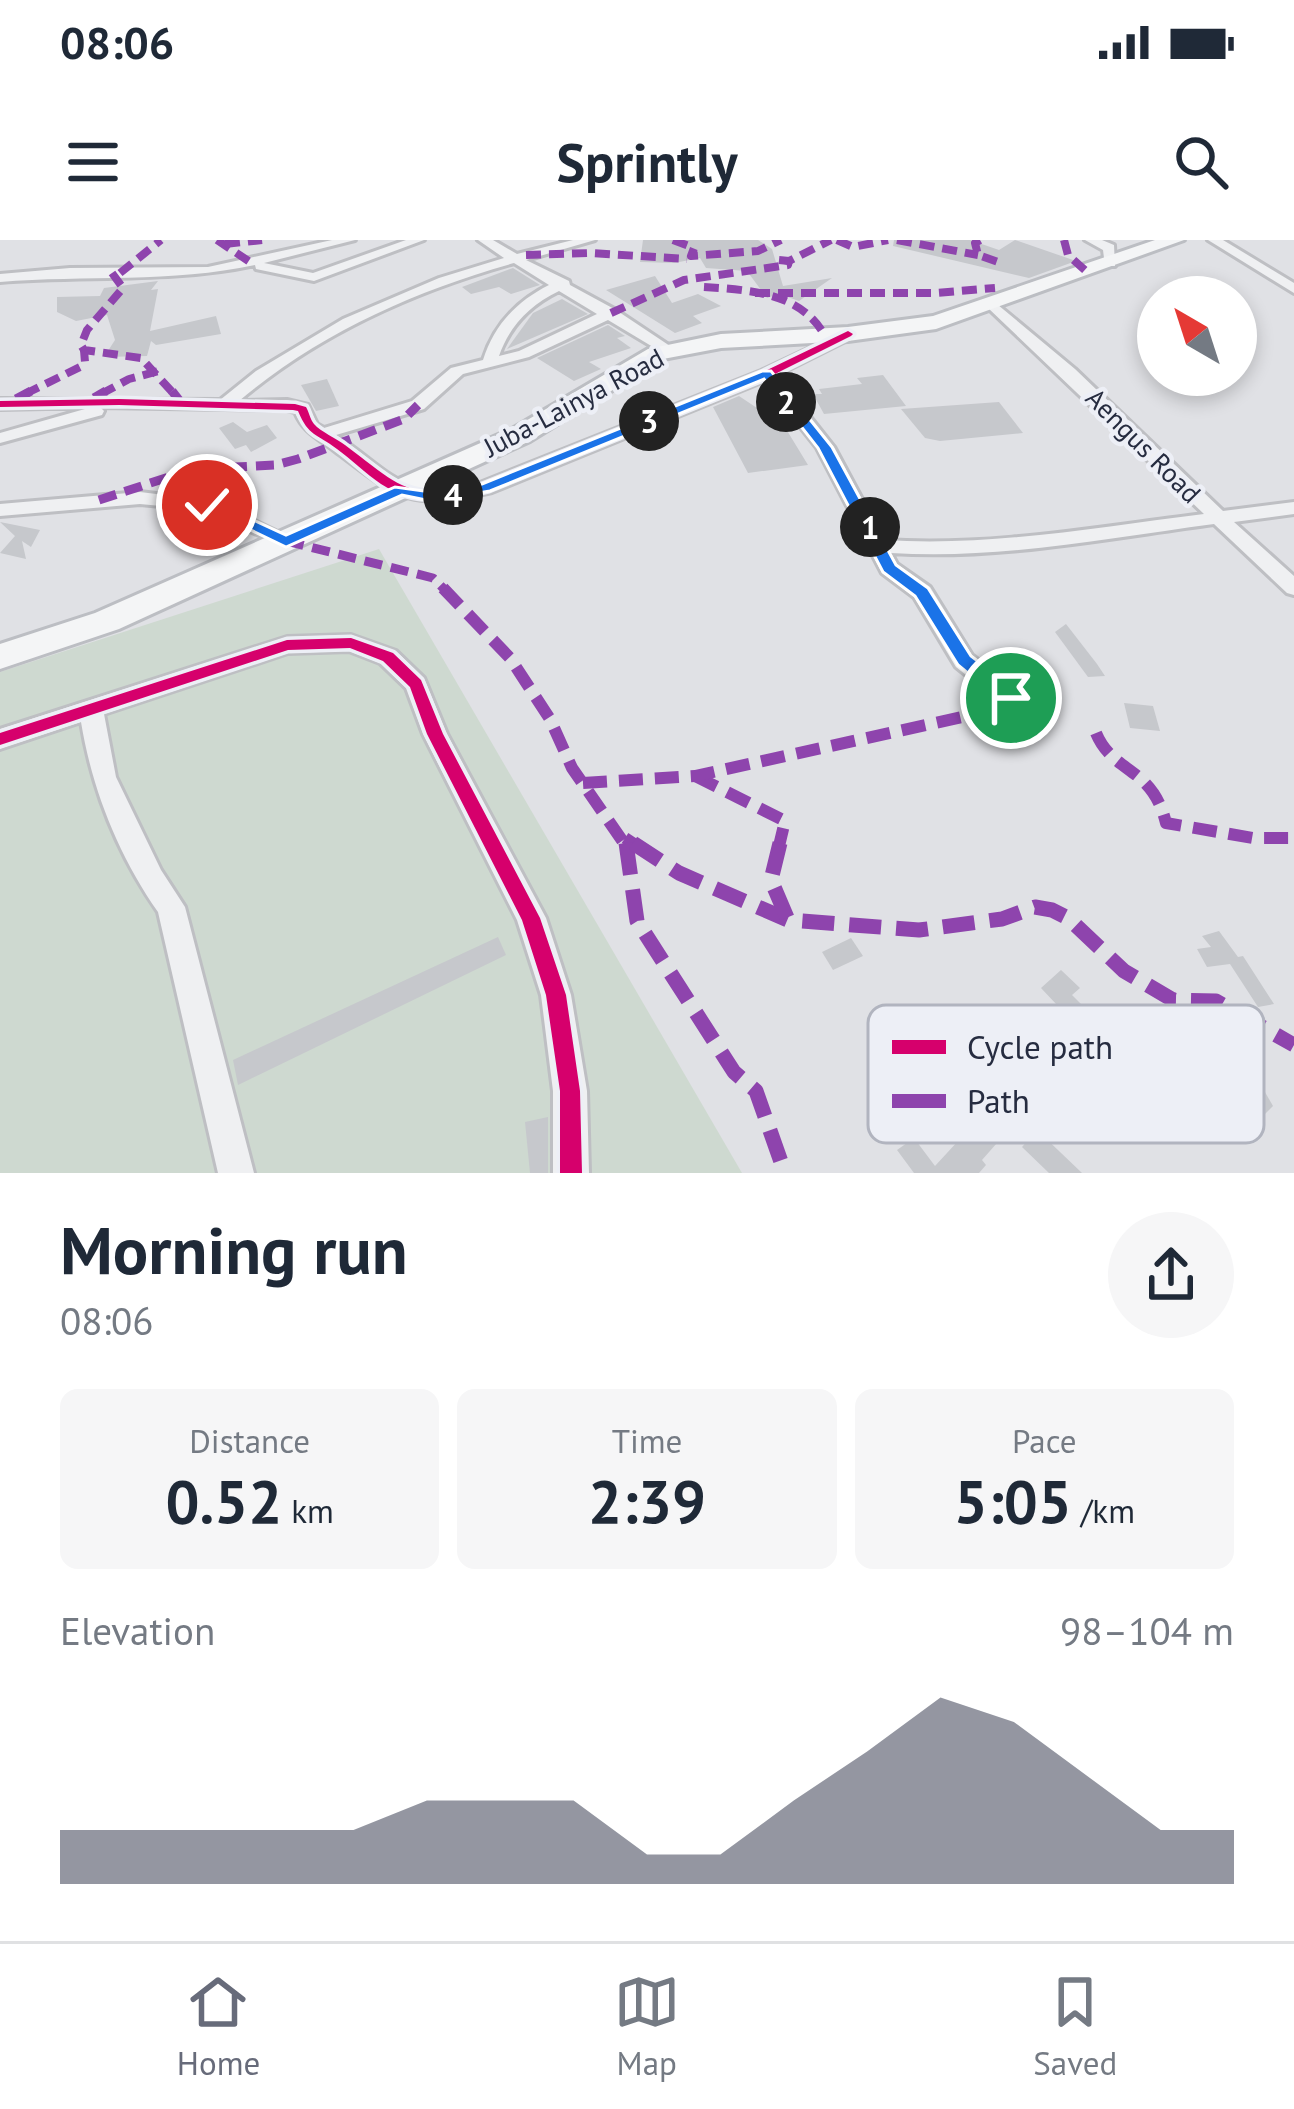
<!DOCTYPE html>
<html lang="en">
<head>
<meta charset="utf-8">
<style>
  :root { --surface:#fff; --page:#f6f6f7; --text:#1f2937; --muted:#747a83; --line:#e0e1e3; --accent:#676b7a }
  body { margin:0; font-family:"PT Sans",sans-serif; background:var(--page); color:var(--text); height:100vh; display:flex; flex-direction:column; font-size:45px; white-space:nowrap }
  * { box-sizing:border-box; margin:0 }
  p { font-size:39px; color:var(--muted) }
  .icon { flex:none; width:66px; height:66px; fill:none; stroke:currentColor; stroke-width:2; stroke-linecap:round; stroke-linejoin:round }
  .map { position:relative; height:933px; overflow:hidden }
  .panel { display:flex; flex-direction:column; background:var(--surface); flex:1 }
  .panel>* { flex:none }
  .needle { width:78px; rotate:321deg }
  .controls { position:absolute; left:1137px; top:36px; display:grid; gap:24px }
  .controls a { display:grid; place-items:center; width:120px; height:120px; border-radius:50%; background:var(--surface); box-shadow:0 6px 18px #0003; font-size:60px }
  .pin { position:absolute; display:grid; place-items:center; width:102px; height:102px; color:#fff; margin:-51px; border:6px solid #fff; border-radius:50%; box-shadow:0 3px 12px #0007 }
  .km { position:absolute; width:60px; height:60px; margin:-30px; border-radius:50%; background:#222; color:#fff; font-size:33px; line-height:60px; text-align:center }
  .round { display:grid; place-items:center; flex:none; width:126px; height:126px; border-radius:63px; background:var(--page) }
  .summary { display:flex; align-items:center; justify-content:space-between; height:204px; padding:0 60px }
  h1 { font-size:66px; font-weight:700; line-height:90px }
  .figures { display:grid; grid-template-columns:repeat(3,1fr); gap:18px; height:204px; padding:12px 60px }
  .figures div { display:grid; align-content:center; border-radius:18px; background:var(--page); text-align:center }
  .figures b { font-size:60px; font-weight:700 }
  .figures small { font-size:33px; font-weight:400 }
  .figures p { font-size:33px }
  .chart { height:336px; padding:24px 60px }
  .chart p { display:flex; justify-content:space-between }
  .chart svg { width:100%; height:216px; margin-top:12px; fill:var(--accent); opacity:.7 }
  .status { display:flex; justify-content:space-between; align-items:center; height:84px; padding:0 60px; background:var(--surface); direction:ltr }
  .status svg { height:33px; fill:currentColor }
  header { display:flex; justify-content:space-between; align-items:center; height:156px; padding:0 60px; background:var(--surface); font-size:54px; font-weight:700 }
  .tab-bar { display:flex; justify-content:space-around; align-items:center; height:168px; border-top:3px solid var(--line); background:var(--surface); font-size:33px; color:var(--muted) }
  .tab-bar a { display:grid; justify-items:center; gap:6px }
  .tab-bar .active { color:var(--accent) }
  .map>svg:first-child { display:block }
  .green { fill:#ced9d0 }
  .building { fill:#c6c8cc }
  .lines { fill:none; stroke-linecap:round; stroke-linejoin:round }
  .minor-casing { stroke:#bebfc3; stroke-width:6 }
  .primary-casing { stroke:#bcbec3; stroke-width:6 }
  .minor { fill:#eff0f2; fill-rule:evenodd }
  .primary { fill:#f4f5f6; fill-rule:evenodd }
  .quiet-far3 { stroke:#8e44ad; stroke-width:8; stroke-dasharray:15 8; stroke-linecap:butt }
  .quiet-far2 { stroke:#8e44ad; stroke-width:9; stroke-dasharray:18 9; stroke-linecap:butt }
  .quiet-far1 { stroke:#8e44ad; stroke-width:12; stroke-dasharray:24 12; stroke-linecap:butt }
  .quiet { stroke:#8e44ad; stroke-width:15; stroke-dasharray:32 15; stroke-linecap:butt }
  .cycleway-casing { stroke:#edeff6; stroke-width:7 }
  .cycleway { fill:#d6006c; fill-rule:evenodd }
  .route { fill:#1a73e8; stroke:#fff; stroke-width:3 }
  .labels { text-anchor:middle; stroke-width:9; stroke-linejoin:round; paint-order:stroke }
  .far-street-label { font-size:27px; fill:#262c40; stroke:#edeff6 }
  .key { fill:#edeff6; stroke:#b1b4bf; stroke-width:3 }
  .key-label { font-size:33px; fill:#262c40 }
</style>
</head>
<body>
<div class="status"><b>08:06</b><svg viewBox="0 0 49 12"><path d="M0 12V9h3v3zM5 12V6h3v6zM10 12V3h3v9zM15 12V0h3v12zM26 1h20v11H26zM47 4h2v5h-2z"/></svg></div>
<header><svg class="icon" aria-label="menu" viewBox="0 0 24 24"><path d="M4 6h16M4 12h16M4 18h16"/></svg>Sprintly<svg class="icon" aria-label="search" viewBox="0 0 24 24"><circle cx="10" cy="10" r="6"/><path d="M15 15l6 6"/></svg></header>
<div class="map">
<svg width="1294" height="933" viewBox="0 0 1294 933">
  <rect width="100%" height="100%" fill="#e0e1e5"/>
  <polygon class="green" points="379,309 742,933 0,933 0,432"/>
  <g class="building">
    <polygon points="643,0 758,0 772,9 783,46 832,38 799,61 779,54 767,58 747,31 706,28 700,18 674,23 640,22"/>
    <polygon points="894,0 970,0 999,10 1015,0 1076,21 1029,38 893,6"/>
    <polygon points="513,28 540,45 511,54 499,47 471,54 462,47"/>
    <polygon points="655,36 672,63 698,54 721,66 693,76 702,83 675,93 606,50"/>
    <polygon points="158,41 151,50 158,49 150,91 216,76 221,94 156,105 151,101 147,116 104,117 115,100 107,75 76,81 57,72 57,57 100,56 104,48"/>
    <polygon points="562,59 588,74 507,109 533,73"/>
    <polygon points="608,85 625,96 617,98 631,108 589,122 601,129 574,141 537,118"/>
    <polygon points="883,135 906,166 824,174 813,154 822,154 819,149 862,144 857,138"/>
    <polygon points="327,139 339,166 316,171 301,145"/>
    <polygon points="739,156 757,168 772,166 808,225 748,233 713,167"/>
    <polygon points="999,162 1023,193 940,201 925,198 901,169"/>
    <polygon points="233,182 247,192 267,185 277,198 251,212 246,205 235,209 219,188"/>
    <polygon points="0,282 40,290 31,307 22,301 26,319 0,313 15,296"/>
    <polygon points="1066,384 1097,424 1105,436 1088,437 1055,392"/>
    <polygon points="1124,463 1153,466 1160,491 1130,488"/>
    <polygon points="1219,691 1238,717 1243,716 1274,764 1258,767 1230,724 1207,727 1197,709 1211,707 1202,696"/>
    <polygon points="498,697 506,715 238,845 233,820"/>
    <polygon points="851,698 863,716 833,730 822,712"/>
    <polygon points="1061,730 1080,748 1072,755 1089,772 1074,783 1041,748"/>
    <polygon points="1221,776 1273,866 1263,876 1240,855 1201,779"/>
    <polygon points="1010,845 1019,853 988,893 997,903 982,920 986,925 979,933 914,933 897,910 914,898 935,926 982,875 975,869 986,855 994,862"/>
    <polygon points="548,877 548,933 530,933 525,882"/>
    <polygon points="1037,890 1082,933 1049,933 1022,907"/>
  </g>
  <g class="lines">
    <g class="minor-casing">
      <g id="minor">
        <path d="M 332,0 L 355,0 L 264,23 L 313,33 L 406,0 L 424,0 L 314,41 L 256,29 L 255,25 C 172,43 85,35 0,42 L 0,34 L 70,28 L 208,27 Z"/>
        <path d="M 478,0 L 493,0 L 517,14 L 573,0 L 595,0 L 526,20 L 569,41 L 570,45 L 616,70 L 676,110 L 663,113 L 608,80 L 529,117 L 463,134 L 424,169 L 336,195 C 397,236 399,260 480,243 L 761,131 L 848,90 L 853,91 L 853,97 L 777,135 L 834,207 L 884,300 C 991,307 1098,287 1204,274 L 987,67 L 987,61 L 992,60 L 1075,129 L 1223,271 L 1294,262 L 1294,274 L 1234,282 L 1294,336 L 1294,355 L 1287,353 L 1214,284 C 1108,298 999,320 891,313 L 897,324 L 930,347 L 972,415 L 1019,452 L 1024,466 L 1012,475 L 1004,472 L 1000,462 L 956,427 L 914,357 L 882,333 L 817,208 L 764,141 L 492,252 C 410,271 398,259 335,211 C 318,198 304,193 295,172 L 287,170 L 100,167 L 104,171 L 102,175 L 0,203 L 0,193 L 92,167 L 0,169 L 0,159 L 220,160 L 256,131 L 343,79 L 439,38 L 504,18 ZM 514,23 L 549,45 C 517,61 494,85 483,120 L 451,128 L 412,161 L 324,188 L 317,184 L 308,165 L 287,160 L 239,161 C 318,94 414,51 514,23 ZM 559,51 L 597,74 L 519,111 L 499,116 C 510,85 530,65 559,51 Z"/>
        <polygon points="1085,0 1102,0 1114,5 1115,26 1105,26 1103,10"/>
        <polygon points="1208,0 1223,0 1294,43 1294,53"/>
        <polygon points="140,252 214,261 296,301 286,307 203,270 140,264 0,276 0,264"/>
        <path d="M 351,395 L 396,411 L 424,438 L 447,494 L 546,678 L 571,755 L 587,851 L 589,933 L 553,933 L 553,851 L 541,755 L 517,680 L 423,494 L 406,448 L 380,423 L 349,411 L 288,413 L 104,474 L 116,537 L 161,630 L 185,667 L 254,933 L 218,933 L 158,672 C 118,615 92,549 81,482 L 0,509 L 0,489 L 287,397 Z"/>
      </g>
    </g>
    <g class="primary-casing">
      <polygon id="primary" points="1155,0 1184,0 936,89 848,101 721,108 663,119 530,201 119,389 0,429 0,404 95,373 512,189 648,109 721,94 848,87 933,76"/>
    </g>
    <use href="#minor" class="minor"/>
    <use href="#primary" class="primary"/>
    <g class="quiet-far3">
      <polyline points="217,0 253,24"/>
      <polyline points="673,0 694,8 691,16 758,11 781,0"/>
      <polyline points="837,0 853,7 888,0"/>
      <polyline points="897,0 978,15"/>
      <polyline points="980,0 975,3 978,15 1004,24"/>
      <polyline points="1064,0 1068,15 1086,31"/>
      <polyline points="225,4 262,0"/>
      <polyline points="526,15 591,13 687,19"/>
      <polyline points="779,20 789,21 831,0"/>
      <polyline points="112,33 123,48 87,90 81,105 84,110 141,118 174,154"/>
      <polyline points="120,33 161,0"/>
      <path d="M 704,47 C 749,50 801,52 825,96"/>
      <polyline points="755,53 935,53 995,48"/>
      <polyline points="611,73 684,40 788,25 789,21"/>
      <polyline points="25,154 80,127 85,122 84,110"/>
      <polyline points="101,154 129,139 159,131"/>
    </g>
    <g class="quiet-far2">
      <polyline points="172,151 179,160"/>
      <polyline points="94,158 106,151"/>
      <polyline points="16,159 31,151"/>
      <polyline points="99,260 193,229 276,225 298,219 404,179 418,165"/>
      <polyline points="286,301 433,338 446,351"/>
    </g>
    <g class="quiet-far1">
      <polyline points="443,348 510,418 550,479 572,528 626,606"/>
      <path d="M 1096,493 C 1113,534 1152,526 1166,583 L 1253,598 L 1294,598"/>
      <polyline points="695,536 785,581 779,606"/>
      <polyline points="583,543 695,536 1012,466"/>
      <polyline points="625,598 637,606"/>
    </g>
    <g class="quiet">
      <polyline points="626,603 637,681 734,832 756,851 785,933"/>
      <polyline points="633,603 679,633 788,680 919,690 1002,679 1035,667 1052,670 1068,678 1124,731 1173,760 1216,761 1294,805"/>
      <polyline points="780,603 771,640 788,680"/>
    </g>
    <g class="cycleway-casing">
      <g id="cycleway">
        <path d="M 848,91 L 853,94 L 851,96 L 771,136 L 489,250 C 452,259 415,266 381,244 C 365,233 352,220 337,209 C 316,193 309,197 298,171 L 293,170 L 119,165 L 0,167 L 0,161 L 119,159 L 295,164 L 306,167 C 309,172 310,179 314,184 C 321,192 336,198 345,205 C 403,248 406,261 482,245 L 763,132 Z"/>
        <polygon points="351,398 393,413 421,440 443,494 540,678 566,755 580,851 582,933 560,933 560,851 546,755 522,680 427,494 410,447 383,421 350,408 288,410 0,505 0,493 287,400"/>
      </g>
    </g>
    <use href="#cycleway" class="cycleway"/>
  </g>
  <polygon class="route" points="762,131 771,131 832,207 896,325 928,348 971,416 1018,452 1018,463 1004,463 958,425 915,356 883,332 818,208 764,139 490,251 431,261 402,255 286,307 199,265 212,261 286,295 395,247 431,252 482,244"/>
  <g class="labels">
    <g class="far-street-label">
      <text transform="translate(574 163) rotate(-28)" y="9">Juba-Lainya Road</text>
      <text transform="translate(1143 206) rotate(45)" y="9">Aengus Road</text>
    </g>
  </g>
  <rect x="868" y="765" width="396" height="138" rx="18" class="key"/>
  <rect x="892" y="800" width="54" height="14" fill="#d6006c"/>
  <rect x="892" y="854" width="54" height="14" fill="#8e44ad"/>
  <g class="key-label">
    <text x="967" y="819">Cycle path</text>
    <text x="967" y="873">Path</text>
  </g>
</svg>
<div class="controls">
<a><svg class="needle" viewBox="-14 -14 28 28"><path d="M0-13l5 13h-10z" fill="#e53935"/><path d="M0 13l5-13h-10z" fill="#747a83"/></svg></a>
</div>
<div class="pin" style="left:1011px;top:458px;background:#1e9e55"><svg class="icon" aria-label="arrive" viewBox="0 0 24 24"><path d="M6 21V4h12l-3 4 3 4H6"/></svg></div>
<div class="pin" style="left:207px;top:265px;background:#d93025"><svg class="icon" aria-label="check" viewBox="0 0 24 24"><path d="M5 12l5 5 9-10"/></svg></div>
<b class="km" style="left:870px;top:287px">1</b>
<b class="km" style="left:786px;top:162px">2</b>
<b class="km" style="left:649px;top:181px">3</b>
<b class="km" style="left:453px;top:255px">4</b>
</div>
<section class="panel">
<div class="summary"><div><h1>Morning run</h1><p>08:06</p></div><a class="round"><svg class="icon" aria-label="share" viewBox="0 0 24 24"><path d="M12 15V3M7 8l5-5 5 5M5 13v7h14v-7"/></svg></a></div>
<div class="figures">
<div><p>Distance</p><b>0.52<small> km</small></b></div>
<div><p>Time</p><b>2:39</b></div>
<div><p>Pace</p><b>5:05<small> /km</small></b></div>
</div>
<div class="chart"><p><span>Elevation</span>98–104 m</p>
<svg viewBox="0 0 160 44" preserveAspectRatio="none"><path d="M0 44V33L10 33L20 33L30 33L40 33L50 27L60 27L70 27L80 38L90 38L100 27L110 17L120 6L130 11L140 22L150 33L160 33V44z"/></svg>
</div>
</section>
<nav class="tab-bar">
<a class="active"><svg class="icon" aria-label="home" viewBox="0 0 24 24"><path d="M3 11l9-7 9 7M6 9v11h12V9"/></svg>Home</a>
<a><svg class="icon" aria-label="map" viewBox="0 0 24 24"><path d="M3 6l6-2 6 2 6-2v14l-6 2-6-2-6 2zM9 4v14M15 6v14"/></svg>Map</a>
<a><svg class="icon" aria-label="saved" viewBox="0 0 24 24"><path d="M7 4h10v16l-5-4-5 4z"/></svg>Saved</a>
</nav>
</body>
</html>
